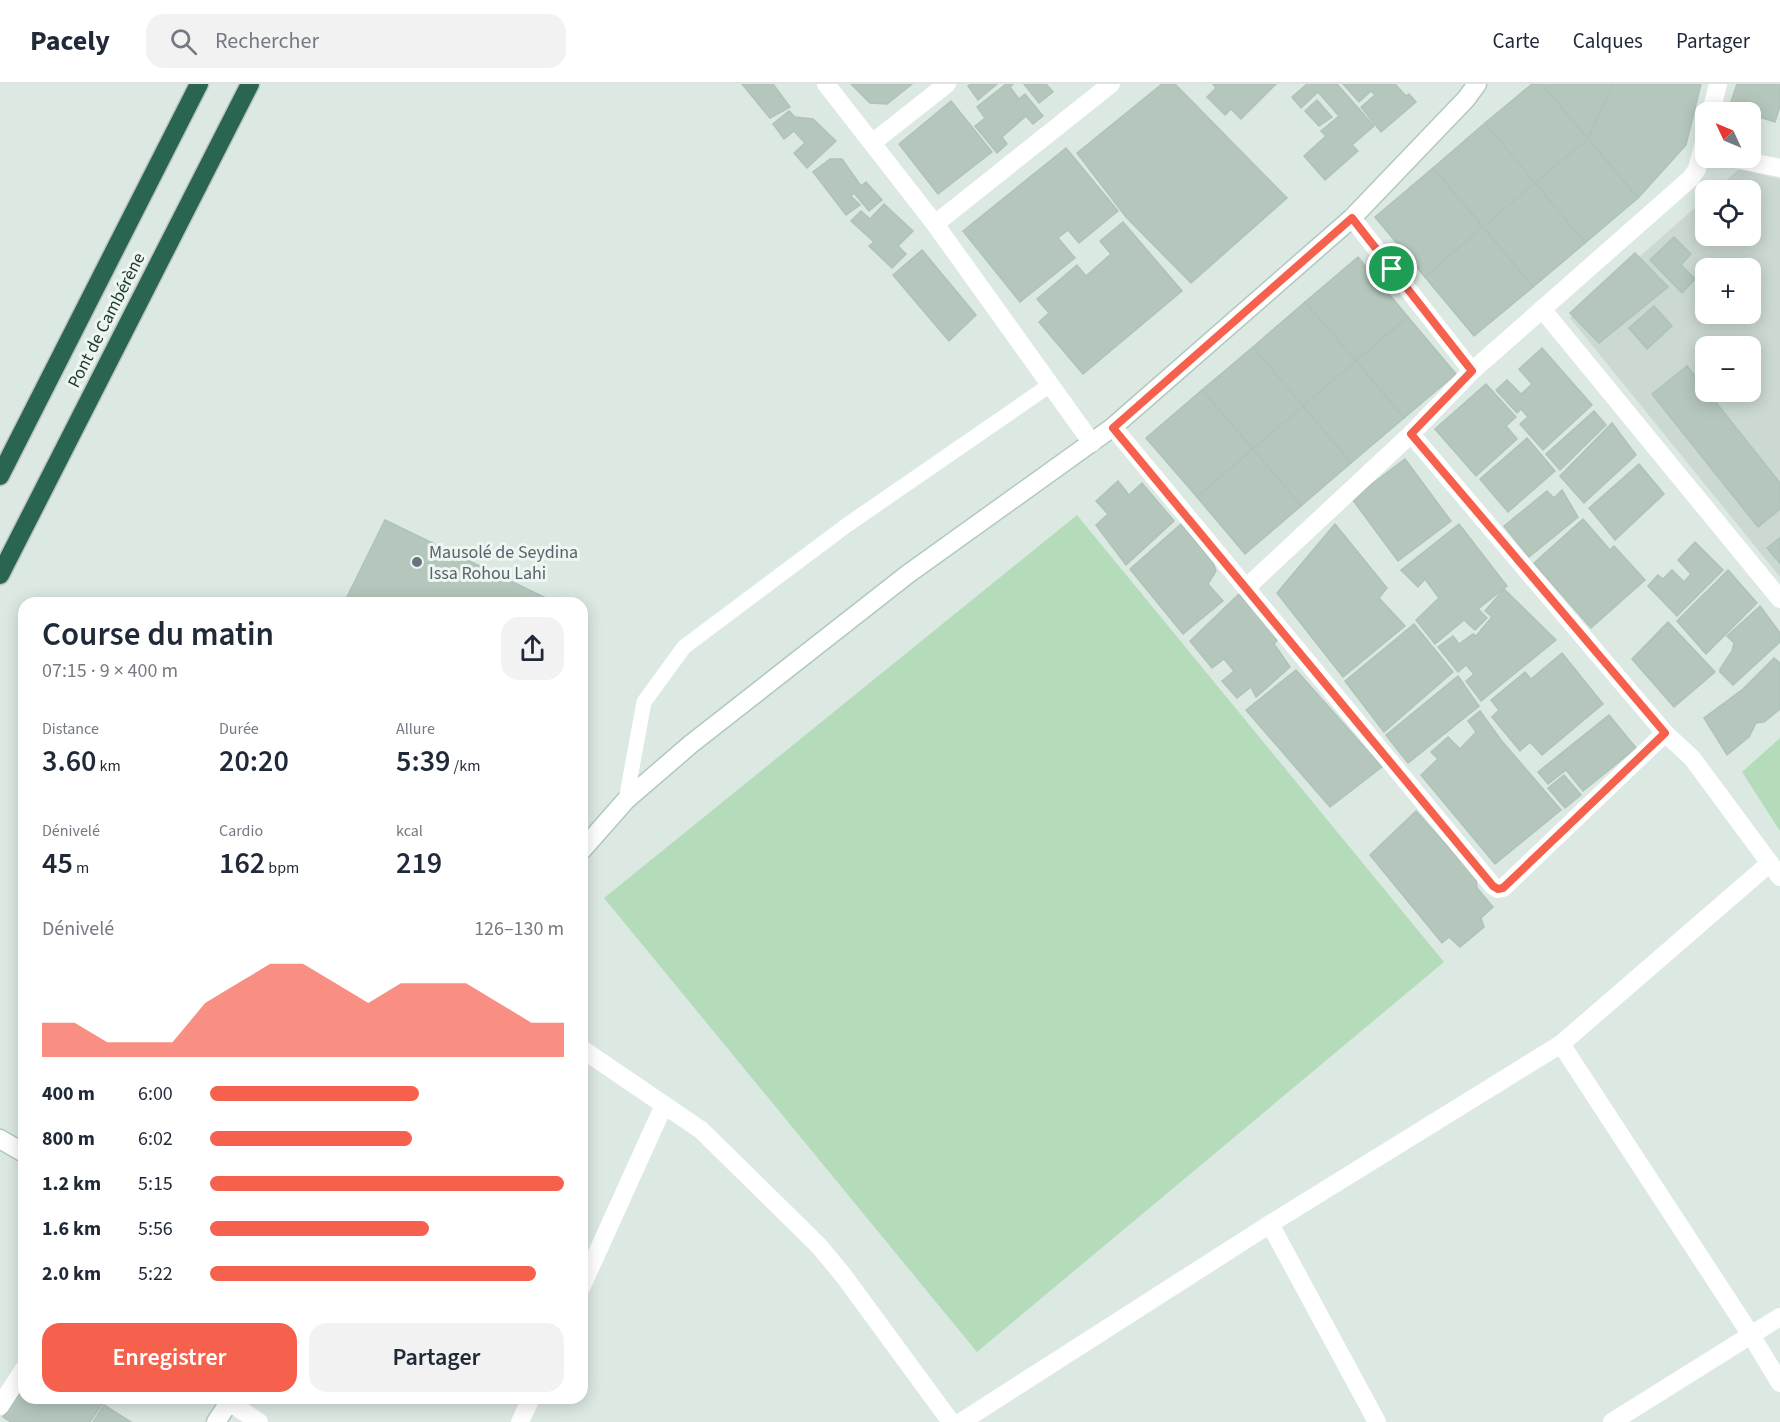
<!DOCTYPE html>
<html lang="fr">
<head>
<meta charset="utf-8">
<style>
  :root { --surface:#fff; --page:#f2f2f3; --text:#1f2937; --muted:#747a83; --line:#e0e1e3; --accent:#f6614e }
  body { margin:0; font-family:"Source Sans 3",sans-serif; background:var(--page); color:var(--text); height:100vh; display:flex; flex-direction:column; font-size:22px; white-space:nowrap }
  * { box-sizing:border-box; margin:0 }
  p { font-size:20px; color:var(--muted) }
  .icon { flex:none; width:33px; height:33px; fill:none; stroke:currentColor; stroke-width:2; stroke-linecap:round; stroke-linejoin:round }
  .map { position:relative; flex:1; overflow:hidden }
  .panel { position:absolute; left:18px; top:513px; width:570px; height:807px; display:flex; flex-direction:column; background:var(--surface); border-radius:18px; box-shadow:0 3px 15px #0003 }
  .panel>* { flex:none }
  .needle { width:39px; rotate:314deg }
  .tools { position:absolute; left:1695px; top:18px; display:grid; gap:12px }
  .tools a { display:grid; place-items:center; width:66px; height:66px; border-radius:12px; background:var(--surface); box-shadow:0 3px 15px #0003; font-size:30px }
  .pin { position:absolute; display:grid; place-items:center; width:51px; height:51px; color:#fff; margin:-26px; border:3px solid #fff; border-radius:50%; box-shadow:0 2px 6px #0007 }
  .round { display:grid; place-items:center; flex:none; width:63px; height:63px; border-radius:18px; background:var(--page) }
  .headline { display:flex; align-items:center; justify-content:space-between; height:102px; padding:0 24px }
  h1 { font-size:33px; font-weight:600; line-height:45px }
  .metrics { display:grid; grid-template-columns:repeat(3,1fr); gap:9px; height:102px; padding:6px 24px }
  .metrics div { display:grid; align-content:center }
  .metrics b { font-size:30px; font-weight:600 }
  .metrics small { font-size:16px; font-weight:400 }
  .metrics p { font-size:16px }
  .chart { height:168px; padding:12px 24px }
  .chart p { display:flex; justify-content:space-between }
  .chart svg { width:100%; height:108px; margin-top:6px; fill:var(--accent); opacity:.7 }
  .action { display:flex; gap:12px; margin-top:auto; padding:12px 24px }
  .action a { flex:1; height:69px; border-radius:18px; background:var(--accent); color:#fff; font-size:24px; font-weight:600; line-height:69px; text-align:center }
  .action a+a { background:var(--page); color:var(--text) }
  ul { padding:0 24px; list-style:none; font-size:20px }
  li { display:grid; grid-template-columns:96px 72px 1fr; align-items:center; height:45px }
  li i { height:15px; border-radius:8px; background:var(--accent) }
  header { display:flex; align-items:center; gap:36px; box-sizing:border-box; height:84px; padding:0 30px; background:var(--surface); border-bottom:2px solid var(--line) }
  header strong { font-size:28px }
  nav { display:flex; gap:33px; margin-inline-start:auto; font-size:21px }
  .search { width:420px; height:54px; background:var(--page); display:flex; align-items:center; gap:15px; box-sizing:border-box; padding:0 21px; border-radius:18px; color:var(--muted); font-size:22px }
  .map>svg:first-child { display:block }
  .built { fill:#cbd9d1; fill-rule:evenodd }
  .green { fill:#b4dcba }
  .building { fill:#b5c7bd; stroke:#afc3b8; stroke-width:1.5 }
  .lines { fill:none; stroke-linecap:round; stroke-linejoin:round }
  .secondary-casing { stroke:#b0c9bd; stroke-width:21 }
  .highway-casing { stroke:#bcc4c0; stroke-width:21 }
  .lane { stroke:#fff; stroke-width:15 }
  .street { stroke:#fff; stroke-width:18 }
  .secondary { stroke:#fff; stroke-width:18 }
  .highway { stroke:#296551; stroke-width:18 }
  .route-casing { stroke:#fff; stroke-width:12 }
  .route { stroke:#f6614e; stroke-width:8 }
  .worship-dot { fill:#6b7280; stroke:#edf6f0; stroke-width:2 }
  .labels { text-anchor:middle; stroke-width:6; stroke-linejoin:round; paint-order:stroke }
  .street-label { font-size:18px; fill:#1e392e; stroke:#edf6f0 }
  .worship-label { font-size:18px; fill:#5b616d; stroke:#edf6f0; text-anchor:start }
</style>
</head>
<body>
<header>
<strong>Pacely</strong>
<div class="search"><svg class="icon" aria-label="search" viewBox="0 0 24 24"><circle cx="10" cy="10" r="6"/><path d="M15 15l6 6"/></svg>Rechercher</div>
<nav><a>Carte</a><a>Calques</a><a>Partager</a></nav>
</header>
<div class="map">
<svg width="1780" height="1338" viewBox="0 0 1780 1338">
  <rect width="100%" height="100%" fill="#dce9e2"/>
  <path class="built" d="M 1739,85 L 1780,95 L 1780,493 L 1570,234 L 1705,115 L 1706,152 L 1750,152 L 1750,106 L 1715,106 ZM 1706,184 L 1750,184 L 1750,230 L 1706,230 ZM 1706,262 L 1750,262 L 1750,308 L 1706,308 Z"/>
  <g class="green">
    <polygon points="1077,431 1444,878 977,1268 604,814"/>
    <polygon points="1780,654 1780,747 1742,688"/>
  </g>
  <g class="building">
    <polygon points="742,0 773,0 790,23 770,34"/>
    <polygon points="851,0 912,0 887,20 870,19"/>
    <polygon points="971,0 997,0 978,16 968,2"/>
    <polygon points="1006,0 1013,0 1010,3 1019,15 1025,10 1043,32 1033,40 1026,32 1002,53 1007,60 997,69 975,42 985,34 977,23"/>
    <polygon points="1024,0 1046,0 1053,8 1039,19"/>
    <polygon points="1162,0 1175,0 1287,114 1191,199 1126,133 1077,69"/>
    <polygon points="1213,0 1276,0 1241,35 1231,25 1225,31 1207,13 1216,4"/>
    <polygon points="1307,0 1337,0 1374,42 1352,61 1358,67 1325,96 1304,72 1326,52 1321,47 1339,32 1318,8 1301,24 1292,13"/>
    <polygon points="1343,0 1395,0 1406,12 1409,10 1416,18 1381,48 1361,23 1375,11 1371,7 1359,18"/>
    <polygon points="1532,0 1542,0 1588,55 1535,99 1485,39"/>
    <polygon points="1542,0 1613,0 1588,55"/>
    <polygon points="1613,0 1701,0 1686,61 1638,114 1588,55"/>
    <polygon points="1737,0 1780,0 1780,22 1775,38 1750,30 1750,28 1729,24"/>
    <polygon points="1317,16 1332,33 1319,42 1305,27"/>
    <polygon points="951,17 992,68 938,110 899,60"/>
    <polygon points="789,27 795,33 813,35 836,57 807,84 794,69 805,59 794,47 784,55 773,40"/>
    <polygon points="1485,39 1535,99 1483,143 1433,84"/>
    <polygon points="1588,55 1638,114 1585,159 1535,99"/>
    <polygon points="1066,64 1118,127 1079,159 1068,146 1058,154 1075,174 1020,218 963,147"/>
    <polygon points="830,75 842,75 861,102 866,98 882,116 869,127 854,109 851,112 860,121 846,131 813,88"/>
    <polygon points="1433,84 1483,143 1425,193 1375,133"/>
    <polygon points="1535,99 1585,159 1533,203 1483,143"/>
    <polygon points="884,120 913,147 898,162 906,170 892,184 869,162 874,158 851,137 861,127 870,135"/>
    <polygon points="1123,138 1182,207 1083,290 1039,238 1049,229 1037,215 1077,181 1086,192 1111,170 1100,157"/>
    <polygon points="1483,143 1533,203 1474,252 1425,193"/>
    <polygon points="1674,153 1691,170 1681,181 1695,195 1682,209 1650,176"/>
    <polygon points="922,166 976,231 949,257 893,191"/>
    <polygon points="1635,169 1668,203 1599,259 1570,229"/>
    <polygon points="1358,173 1408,233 1356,277 1305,218"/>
    <polygon points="1305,218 1356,277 1303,322 1253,263"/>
    <polygon points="1654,222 1672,242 1647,265 1629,244"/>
    <polygon points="1408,233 1456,290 1404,334 1356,277"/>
    <polygon points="1253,263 1303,322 1253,365 1202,306"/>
    <polygon points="1542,264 1592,321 1543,366 1520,340 1528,333 1521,325 1517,329 1496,306 1507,296 1521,310 1532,300 1519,285"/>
    <polygon points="1356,277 1404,334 1351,379 1303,322"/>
    <polygon points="1687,282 1780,399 1780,425 1758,443 1652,310"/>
    <polygon points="1486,300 1516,333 1506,342 1517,355 1476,392 1435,345"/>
    <polygon points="1202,306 1253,365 1197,413 1146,354"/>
    <polygon points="1303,322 1351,379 1301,422 1253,365"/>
    <polygon points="1594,327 1606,341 1560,386 1546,370"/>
    <polygon points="1612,339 1636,371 1584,419 1560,392"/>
    <polygon points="1527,354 1555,387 1508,428 1480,395"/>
    <polygon points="1253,365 1301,422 1245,470 1197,413"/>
    <polygon points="1405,375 1451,437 1398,477 1352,415"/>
    <polygon points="1639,380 1664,410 1615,456 1589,424"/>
    <polygon points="1118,397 1129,411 1142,399 1174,437 1126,481 1096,441 1108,430 1096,417"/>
    <polygon points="1562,406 1578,433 1529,473 1504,442 1547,407 1554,414"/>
    <polygon points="1583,435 1610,466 1614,462 1645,496 1591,544 1534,479"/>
    <polygon points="385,436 556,519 344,519"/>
    <polygon points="1181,440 1213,478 1216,487 1208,500 1223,517 1183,550 1130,485"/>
    <polygon points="1335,440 1387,504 1379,514 1405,542 1343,593 1277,509"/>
    <polygon points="1459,440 1507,502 1478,525 1487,534 1475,546 1464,536 1435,560 1416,536 1439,514 1425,495 1418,503 1401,486"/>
    <polygon points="1780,454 1780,479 1767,464"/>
    <polygon points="1695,458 1723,486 1677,532 1648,502 1658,491 1663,495 1672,486 1684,498 1691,490 1678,476"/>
    <polygon points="1728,486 1757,519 1706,570 1677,537"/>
    <polygon points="1504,505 1556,556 1481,617 1466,597 1474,590 1466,581 1458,588 1438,563 1453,552 1459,560 1473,550 1476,552 1492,533 1485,527"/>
    <polygon points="1239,510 1279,554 1274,560 1290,583 1256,613 1251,603 1237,614 1222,597 1234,587 1224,575 1212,584 1190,557"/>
    <polygon points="1760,522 1780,549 1780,558 1733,601 1720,588 1720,585 1732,567 1734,559 1727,552"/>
    <polygon points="1668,538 1715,588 1674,623 1632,575"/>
    <polygon points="1414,540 1453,588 1384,648 1345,597"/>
    <polygon points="1562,569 1603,620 1542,671 1530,658 1520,667 1492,633 1499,626 1491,616 1525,588 1531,595"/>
    <polygon points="1774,574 1780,579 1780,625 1764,638 1756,639 1749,653 1727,671 1704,634 1743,605"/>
    <polygon points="1296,586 1382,683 1330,723 1246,626"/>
    <polygon points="1458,592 1479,622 1408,679 1386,651"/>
    <polygon points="1480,627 1501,656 1561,726 1495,780 1421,691 1438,675 1431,668 1448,653 1460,665 1476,648 1468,637"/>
    <polygon points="1609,631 1636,664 1583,707 1566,686 1548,700 1538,688"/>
    <polygon points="1564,691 1581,711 1565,724 1548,704"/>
    <polygon points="1416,727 1476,794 1477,804 1493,823 1481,834 1484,843 1460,863 1449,853 1442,859 1370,771"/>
    <polygon points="24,1303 24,1314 72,1314 82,1321 87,1314 96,1314 103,1319 90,1338 11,1338 3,1333"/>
    <polygon points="104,1321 131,1338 93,1338"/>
  </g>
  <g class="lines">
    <g class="secondary-casing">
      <g id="secondary">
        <polyline points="582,766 626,716 691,660 908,490 1113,343 1352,134 1466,15 1477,0"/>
        <polyline points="0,1055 24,1069"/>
        <polyline points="216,1338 232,1314"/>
      </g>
    </g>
    <g class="highway-casing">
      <g id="highway">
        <polyline points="0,392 199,0"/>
        <polyline points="0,491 250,0"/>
      </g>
    </g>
    <polyline class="lane" points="626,716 644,618 684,563 847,441 1050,301"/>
    <g class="street">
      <polyline points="826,0 935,140 1092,359"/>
      <polyline points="1711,28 1718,0"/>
      <polyline points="872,59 947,0"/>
      <polyline points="1730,74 1780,84"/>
      <polyline points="1352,134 1472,287"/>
      <polyline points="935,140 1111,0"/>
      <polyline points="1542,225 1780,515"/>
      <polyline points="1113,343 1493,802 1498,805 1503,804 1665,649"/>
      <polyline points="1411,350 1665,649 1692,674 1780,793"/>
      <polyline points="1247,503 1411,350 1472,287 1691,94 1697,85 1706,50"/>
      <polyline points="1561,960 1751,1251 1780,1299"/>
      <polyline points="582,965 701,1046 819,1162 843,1191 951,1338"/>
      <polyline points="1270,1140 1377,1338"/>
      <polyline points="582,1202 664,1021"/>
      <polyline points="229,1318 259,1338"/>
      <polyline points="0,1322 24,1285"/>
      <polyline points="520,1338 531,1314"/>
      <polyline points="961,1338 1270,1140 1561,960 1770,779"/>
      <polyline points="1612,1338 1780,1233"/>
    </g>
    <use href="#secondary" class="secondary"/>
    <use href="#highway" class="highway"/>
  </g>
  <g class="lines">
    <g class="route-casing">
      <polygon id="route" points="1352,134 1472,287 1411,350 1665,649 1503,804 1498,805 1493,802 1113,344"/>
    </g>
    <use href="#route" class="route"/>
  </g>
  <circle class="worship-dot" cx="417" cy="478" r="6"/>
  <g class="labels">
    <g class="street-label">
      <text transform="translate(106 236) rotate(-63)" y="6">Pont de Cambérène</text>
    </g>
    <g class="worship-label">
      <text x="429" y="474">Mausolé de Seydina<tspan x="429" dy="21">Issa Rohou Lahi</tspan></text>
    </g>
  </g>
</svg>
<div class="tools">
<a><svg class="needle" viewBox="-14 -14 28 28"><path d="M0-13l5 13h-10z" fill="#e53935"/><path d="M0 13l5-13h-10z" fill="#747a83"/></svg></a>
<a><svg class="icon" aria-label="locate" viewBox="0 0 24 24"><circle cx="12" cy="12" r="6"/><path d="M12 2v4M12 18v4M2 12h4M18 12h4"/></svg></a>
<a>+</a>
<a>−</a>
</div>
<div class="pin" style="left:1392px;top:185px;background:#1e9e55"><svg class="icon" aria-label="arrive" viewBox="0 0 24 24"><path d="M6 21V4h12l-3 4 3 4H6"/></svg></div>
<section class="panel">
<div class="headline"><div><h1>Course du matin</h1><p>07:15 · 9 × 400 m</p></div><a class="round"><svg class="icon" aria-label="share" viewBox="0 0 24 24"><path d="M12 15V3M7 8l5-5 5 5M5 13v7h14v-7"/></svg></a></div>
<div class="metrics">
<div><p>Distance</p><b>3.60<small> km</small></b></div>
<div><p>Durée</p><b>20:20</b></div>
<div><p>Allure</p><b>5:39<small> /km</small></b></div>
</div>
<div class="metrics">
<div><p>Dénivelé</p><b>45<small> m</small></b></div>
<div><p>Cardio</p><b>162<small> bpm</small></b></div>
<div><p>kcal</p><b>219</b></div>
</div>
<div class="chart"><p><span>Dénivelé</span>126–130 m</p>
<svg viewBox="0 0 160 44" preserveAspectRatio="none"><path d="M0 44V30L10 30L20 38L30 38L40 38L50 22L60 14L70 6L80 6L90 14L100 22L110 14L120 14L130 14L140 22L150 30L160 30V44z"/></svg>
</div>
<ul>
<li><b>400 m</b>6:00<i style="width:59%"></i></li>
<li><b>800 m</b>6:02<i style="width:57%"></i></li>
<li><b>1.2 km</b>5:15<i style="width:100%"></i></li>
<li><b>1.6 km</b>5:56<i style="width:62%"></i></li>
<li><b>2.0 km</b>5:22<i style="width:92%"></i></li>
</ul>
<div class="action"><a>Enregistrer</a><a>Partager</a></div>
</section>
</div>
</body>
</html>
